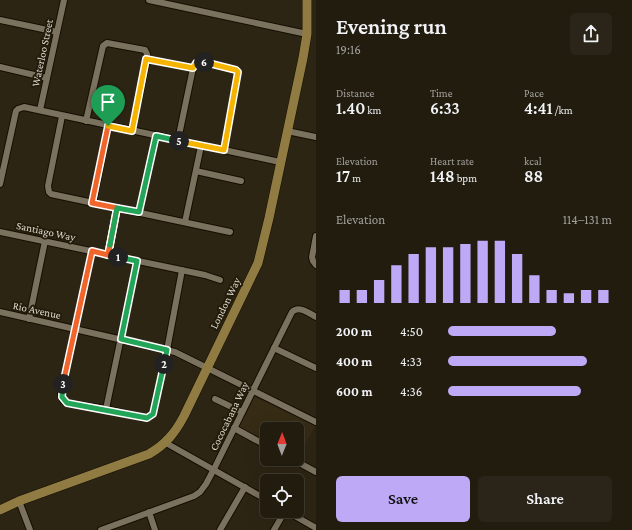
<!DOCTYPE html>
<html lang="en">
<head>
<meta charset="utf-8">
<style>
  :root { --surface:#221c0f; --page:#2a2518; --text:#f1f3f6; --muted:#a2a19e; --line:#3f3a2f; --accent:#bda9f5 }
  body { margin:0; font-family:"Crimson Pro",serif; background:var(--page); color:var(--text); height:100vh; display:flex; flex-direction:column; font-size:15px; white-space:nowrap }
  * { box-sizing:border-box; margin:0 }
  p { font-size:13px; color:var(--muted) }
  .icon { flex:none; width:22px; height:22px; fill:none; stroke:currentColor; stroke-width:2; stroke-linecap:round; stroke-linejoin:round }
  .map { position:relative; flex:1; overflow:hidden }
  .drawer { display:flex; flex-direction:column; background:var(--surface); width:316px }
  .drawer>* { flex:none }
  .needle { width:26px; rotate:1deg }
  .fabs { position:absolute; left:260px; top:422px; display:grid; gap:8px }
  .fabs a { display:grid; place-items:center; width:44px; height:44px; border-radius:6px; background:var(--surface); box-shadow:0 4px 16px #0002,0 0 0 1px var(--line); font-size:20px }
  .pin { position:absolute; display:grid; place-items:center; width:34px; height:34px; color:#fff; margin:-41px -17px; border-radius:50% 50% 50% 0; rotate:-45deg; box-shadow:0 0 4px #0007 }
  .pin .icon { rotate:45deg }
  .km { position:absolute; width:20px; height:20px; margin:-10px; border-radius:50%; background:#222; color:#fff; font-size:11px; line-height:20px; text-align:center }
  .round { display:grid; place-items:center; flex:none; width:42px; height:42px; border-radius:6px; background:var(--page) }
  .headline { display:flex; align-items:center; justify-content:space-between; height:68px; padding:0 20px }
  h1 { font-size:22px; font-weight:600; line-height:30px }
  .stats { display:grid; grid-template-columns:repeat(3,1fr); gap:6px; height:68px; padding:4px 20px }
  .stats div { display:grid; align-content:center }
  .stats b { font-size:17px; font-weight:600 }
  .stats small { font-size:11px; font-weight:400 }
  .stats p { font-size:11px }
  .chart { height:112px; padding:8px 20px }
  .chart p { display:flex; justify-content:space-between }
  .chart svg { width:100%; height:72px; margin-top:4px; stroke:var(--accent); stroke-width:6 }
  .cta { display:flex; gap:8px; margin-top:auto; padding:8px 20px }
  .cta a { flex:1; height:46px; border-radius:6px; background:var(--accent); color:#111; font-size:16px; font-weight:600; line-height:46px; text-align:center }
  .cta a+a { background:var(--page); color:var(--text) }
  ul { padding:0 20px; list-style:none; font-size:13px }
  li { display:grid; grid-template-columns:64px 48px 1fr; align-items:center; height:30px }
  li i { height:10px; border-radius:5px; background:var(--accent) }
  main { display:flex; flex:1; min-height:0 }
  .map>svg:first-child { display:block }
  .built { fill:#362b14 }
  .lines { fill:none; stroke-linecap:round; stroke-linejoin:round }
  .street-casing { stroke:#150e01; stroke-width:8 }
  .secondary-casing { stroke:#150e01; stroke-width:10 }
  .street { stroke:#7a715e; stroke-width:6 }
  .secondary { stroke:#907c42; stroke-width:9 }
  .split-1-casing { stroke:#fff; stroke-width:8 }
  .split-2-casing { stroke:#fff; stroke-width:8 }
  .split-3-casing { stroke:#fff; stroke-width:8 }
  .split-4-casing { stroke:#fff; stroke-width:8 }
  .split-5-casing { stroke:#fff; stroke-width:8 }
  .split-6-casing { stroke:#fff; stroke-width:8 }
  .split-7-casing { stroke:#fff; stroke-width:8 }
  .split-1 { stroke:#f0652b; stroke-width:5 }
  .split-2 { stroke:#22a559; stroke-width:5 }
  .split-3 { stroke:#22a559; stroke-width:5 }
  .split-4 { stroke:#f0652b; stroke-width:5 }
  .split-5 { stroke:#22a559; stroke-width:5 }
  .split-6 { stroke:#f5b400; stroke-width:5 }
  .split-7 { stroke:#f5b400; stroke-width:5 }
  .labels { text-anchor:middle; stroke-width:4; stroke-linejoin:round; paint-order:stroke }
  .street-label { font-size:11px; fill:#ded9cf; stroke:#231c0b }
</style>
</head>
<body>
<main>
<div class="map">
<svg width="316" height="530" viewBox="0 0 316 530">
  <rect width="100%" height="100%" fill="#2d2514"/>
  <polygon class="built" points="254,396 315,426 298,458 297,429 267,429 267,442 239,427"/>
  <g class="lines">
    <g class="street-casing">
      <g id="street">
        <polyline points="149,0 307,34"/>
        <polyline points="0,20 57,32"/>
        <polyline points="147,59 193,68"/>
        <polyline points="0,67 47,78"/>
        <polyline points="40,110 64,0"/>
        <polyline points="62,116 48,186 49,192 51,194 230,232"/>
        <polyline points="86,121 103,46 107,43 145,50 147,54 147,59 132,131"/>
        <polyline points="287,131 316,137"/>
        <polyline points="178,140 193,68 196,63 202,62 236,70 238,72 224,150"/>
        <polyline points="196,171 241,181"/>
        <polyline points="0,184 16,111 18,109 24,107 280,162"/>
        <polyline points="93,203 108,126"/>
        <polyline points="139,212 156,136"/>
        <polyline points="185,222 201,146"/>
        <polyline points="0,232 205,275 220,280"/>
        <polyline points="316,236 312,257 313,261 316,265"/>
        <polyline points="92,251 61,394 63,400 67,403 106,409 144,418 147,418 153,414 167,350 182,270"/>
        <polyline points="108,255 117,208"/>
        <polyline points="0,312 175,352 316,422"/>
        <polyline points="29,319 45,241"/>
        <polyline points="274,348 316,368"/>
        <polyline points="215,399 242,412"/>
        <polyline points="106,409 137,261"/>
        <polyline points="234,428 267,446"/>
        <polyline points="166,443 267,500"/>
        <polyline points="292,459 316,472"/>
        <polyline points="19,501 30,530"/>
        <polyline points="286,511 316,528"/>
        <polyline points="149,512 155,530"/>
        <path d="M 101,530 L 194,496 L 200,492 L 206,484 L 214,469 L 292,312 C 299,305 309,313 316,317"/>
        <polyline points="220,530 245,487"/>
        <polyline points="274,530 285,511"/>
      </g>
    </g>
    <g class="secondary-casing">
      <path id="secondary" d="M 0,510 L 19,501 L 149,454 C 166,444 175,433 184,416 L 258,263 L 269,218 L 303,58 L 307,34 L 307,0"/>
    </g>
    <use href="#street" class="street"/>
    <use href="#secondary" class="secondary"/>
  </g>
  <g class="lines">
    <g class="split-1-casing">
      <polyline id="split-1" points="108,126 92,203 117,208 108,255 118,257"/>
    </g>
    <g class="split-2-casing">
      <polyline id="split-2" points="118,257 137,261 121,339 167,350 164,364"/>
    </g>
    <g class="split-3-casing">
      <polyline id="split-3" points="63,384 62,397 67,403 147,418 153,414 164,364"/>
    </g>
    <g class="split-4-casing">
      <polyline id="split-4" points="63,384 92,251 108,255 110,245"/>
    </g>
    <g class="split-5-casing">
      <polyline id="split-5" points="110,245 117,208 139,212 156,136 179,141"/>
    </g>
    <g class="split-6-casing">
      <polyline id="split-6" points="179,141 224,150 238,72 236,70 204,62"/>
    </g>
    <g class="split-7-casing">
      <polyline id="split-7" points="108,126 132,131 146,59 193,68 196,63 204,62"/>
    </g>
    <use href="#split-1" class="split-1"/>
    <use href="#split-2" class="split-2"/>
    <use href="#split-3" class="split-3"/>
    <use href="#split-4" class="split-4"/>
    <use href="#split-5" class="split-5"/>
    <use href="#split-6" class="split-6"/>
    <use href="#split-7" class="split-7"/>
  </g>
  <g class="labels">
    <g class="street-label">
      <text transform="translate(42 53) rotate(-78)" y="4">Waterloo Street</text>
      <text transform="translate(46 231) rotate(12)" y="4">Santiago Way</text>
      <text transform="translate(225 303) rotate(-64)" y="4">London Way</text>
      <text transform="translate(37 310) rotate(12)" y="4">Rio Avenue</text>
      <text transform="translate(229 416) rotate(-64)" y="4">Cococabana Way</text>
    </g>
  </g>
</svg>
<div class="fabs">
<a><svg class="needle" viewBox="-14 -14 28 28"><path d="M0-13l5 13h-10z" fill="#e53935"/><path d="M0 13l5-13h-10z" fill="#a2a19e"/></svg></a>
<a><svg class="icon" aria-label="locate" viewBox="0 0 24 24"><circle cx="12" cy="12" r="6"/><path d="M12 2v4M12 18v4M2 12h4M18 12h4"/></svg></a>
</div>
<div class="pin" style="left:108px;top:126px;background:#1e9e55"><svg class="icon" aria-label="arrive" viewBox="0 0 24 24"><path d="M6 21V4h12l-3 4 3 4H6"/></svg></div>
<b class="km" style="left:118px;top:257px">1</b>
<b class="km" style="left:164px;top:364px">2</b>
<b class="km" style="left:63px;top:384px">3</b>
<b class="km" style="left:179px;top:141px">5</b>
<b class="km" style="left:204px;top:62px">6</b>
</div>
<section class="drawer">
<div class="headline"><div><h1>Evening run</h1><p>19:16</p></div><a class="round"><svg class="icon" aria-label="share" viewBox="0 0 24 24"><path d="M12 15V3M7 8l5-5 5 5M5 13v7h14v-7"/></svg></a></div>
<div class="stats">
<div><p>Distance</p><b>1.40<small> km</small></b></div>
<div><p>Time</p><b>6:33</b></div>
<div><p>Pace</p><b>4:41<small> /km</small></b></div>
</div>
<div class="stats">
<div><p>Elevation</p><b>17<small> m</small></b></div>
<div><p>Heart rate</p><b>148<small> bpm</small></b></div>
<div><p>kcal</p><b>88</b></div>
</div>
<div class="chart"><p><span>Elevation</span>114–131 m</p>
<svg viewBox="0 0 160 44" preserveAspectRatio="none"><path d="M5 44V36M15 44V36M25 44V30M35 44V21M45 44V14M55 44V10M65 44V10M75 44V8M85 44V6M95 44V6M105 44V14M115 44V27M125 44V36M135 44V38M145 44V36M155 44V36"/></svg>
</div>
<ul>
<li><b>200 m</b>4:50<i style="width:66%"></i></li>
<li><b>400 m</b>4:33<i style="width:85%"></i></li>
<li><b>600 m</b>4:36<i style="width:81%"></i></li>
</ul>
<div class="cta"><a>Save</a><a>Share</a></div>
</section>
</main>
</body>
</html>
